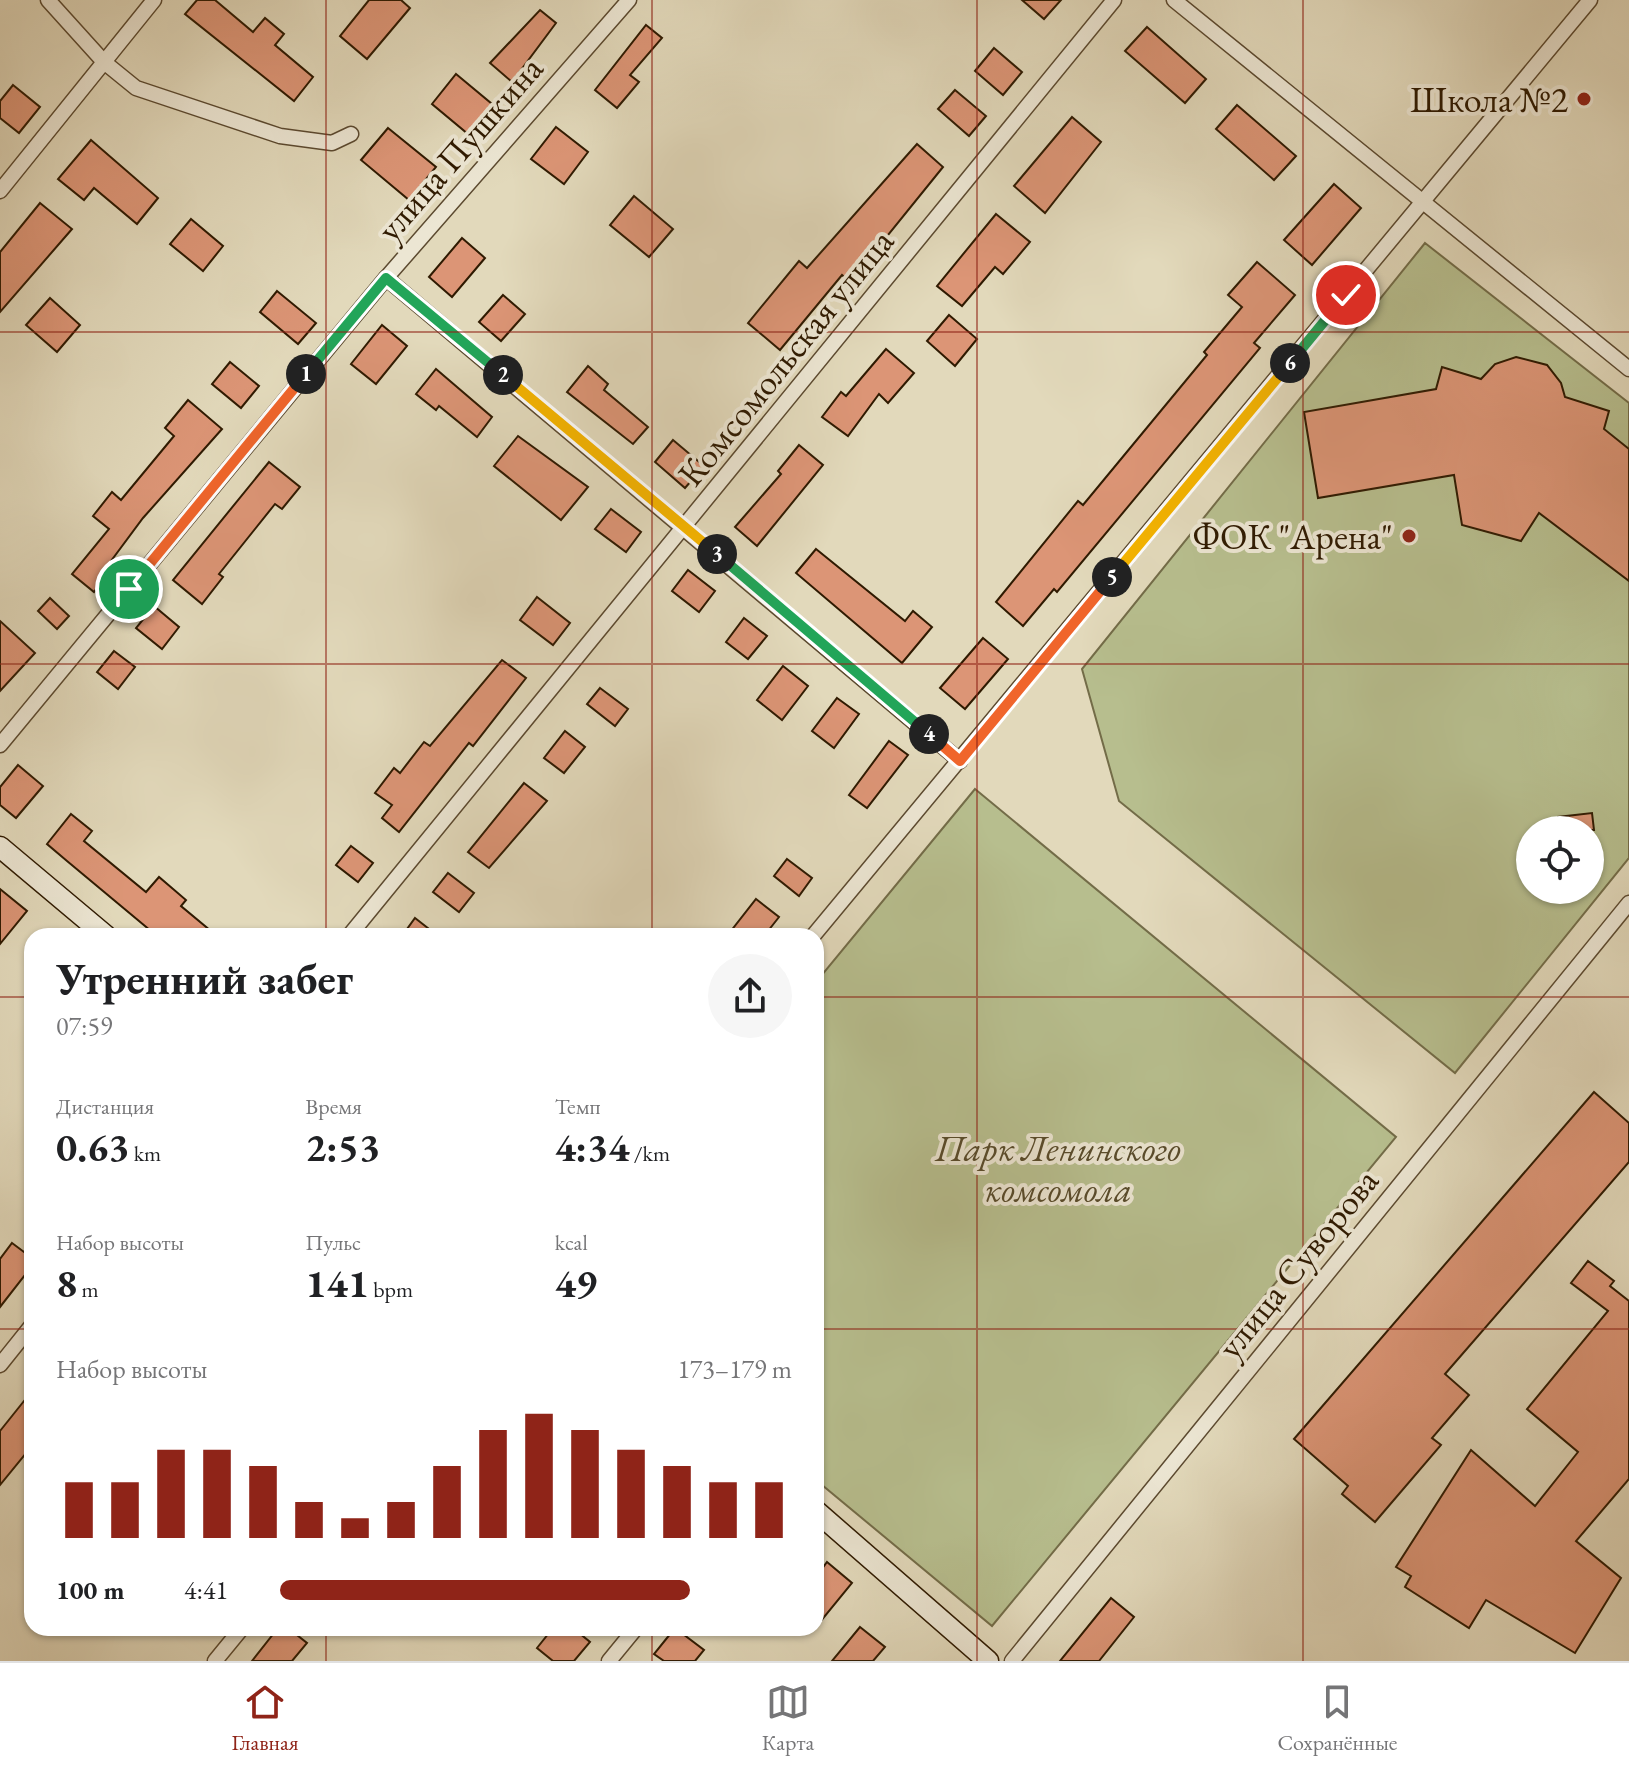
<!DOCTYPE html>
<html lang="ru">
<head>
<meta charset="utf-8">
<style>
  :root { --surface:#fff; --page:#f6f6f6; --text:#202124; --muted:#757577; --line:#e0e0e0; --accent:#8f2418 }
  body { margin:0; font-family:"EB Garamond",serif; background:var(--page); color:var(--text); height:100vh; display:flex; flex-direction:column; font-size:30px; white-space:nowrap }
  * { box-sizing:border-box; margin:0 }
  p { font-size:26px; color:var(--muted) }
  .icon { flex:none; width:44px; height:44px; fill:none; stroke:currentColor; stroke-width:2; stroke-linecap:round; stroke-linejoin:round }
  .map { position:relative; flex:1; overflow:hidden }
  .details { position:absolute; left:24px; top:928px; width:800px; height:708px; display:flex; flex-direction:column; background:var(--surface); border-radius:24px; box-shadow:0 2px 6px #0004 }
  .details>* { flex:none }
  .controls { position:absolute; left:1516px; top:816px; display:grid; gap:16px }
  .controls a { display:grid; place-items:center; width:88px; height:88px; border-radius:50%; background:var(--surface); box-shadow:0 2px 6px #0004; font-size:40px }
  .pin { position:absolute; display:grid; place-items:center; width:68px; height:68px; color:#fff; margin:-34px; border:4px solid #fff; border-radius:50%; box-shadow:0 2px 8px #0007 }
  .km { position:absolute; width:40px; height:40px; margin:-20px; border-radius:50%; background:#222; color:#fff; font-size:22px; line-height:40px; text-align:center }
  .round { display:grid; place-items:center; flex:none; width:84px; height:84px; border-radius:42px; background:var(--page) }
  .head { display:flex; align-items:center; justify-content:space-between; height:136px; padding:0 32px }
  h1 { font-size:44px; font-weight:700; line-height:60px }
  .metrics { display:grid; grid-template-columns:repeat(3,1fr); gap:12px; height:136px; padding:8px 32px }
  .metrics div { display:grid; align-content:center }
  .metrics b { font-size:40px; font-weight:700 }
  .metrics small { font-size:22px; font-weight:400 }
  .metrics p { font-size:22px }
  .chart { height:224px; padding:16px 32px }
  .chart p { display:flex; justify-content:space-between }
  .chart svg { width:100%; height:144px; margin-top:8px; stroke:var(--accent); stroke-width:6 }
  ul { padding:0 32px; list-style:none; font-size:26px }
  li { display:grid; grid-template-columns:128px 96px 1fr; align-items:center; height:60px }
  li i { height:20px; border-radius:10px; background:var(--accent) }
  .tabs { display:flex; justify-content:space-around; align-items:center; height:112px; border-top:2px solid var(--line); background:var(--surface); font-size:22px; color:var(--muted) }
  .tabs a { display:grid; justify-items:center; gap:4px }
  .tabs .active { color:var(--accent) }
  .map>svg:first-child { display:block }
  .green { fill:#b7be8e; stroke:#736c48; stroke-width:2; fill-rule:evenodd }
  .building { fill:#dc9576; stroke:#2f1a01; stroke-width:2 }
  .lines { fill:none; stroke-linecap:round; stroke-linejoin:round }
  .street-casing { stroke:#5c4a30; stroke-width:17 }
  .secondary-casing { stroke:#2f1a01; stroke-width:23 }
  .street { stroke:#ece6d3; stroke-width:14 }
  .secondary { stroke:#ece6d3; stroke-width:20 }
  .split-1-casing { stroke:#fff; stroke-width:16 }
  .split-2-casing { stroke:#fff; stroke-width:16 }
  .split-3-casing { stroke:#fff; stroke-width:16 }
  .split-4-casing { stroke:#fff; stroke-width:16 }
  .split-5-casing { stroke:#fff; stroke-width:16 }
  .split-6-casing { stroke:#fff; stroke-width:16 }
  .split-7-casing { stroke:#fff; stroke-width:16 }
  .split-1 { stroke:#f0652b; stroke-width:10 }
  .split-2 { stroke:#22a559; stroke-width:10 }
  .split-3 { stroke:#f5b400; stroke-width:10 }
  .split-4 { stroke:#22a559; stroke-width:10 }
  .split-5 { stroke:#f0652b; stroke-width:10 }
  .split-6 { stroke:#f5b400; stroke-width:10 }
  .split-7 { stroke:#22a559; stroke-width:10 }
  .grid { fill:none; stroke:#8f2418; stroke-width:2; stroke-opacity:0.55 }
  .poi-dot { fill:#8f2418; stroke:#ece6d3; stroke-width:3 }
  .labels { text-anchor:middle; stroke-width:8; stroke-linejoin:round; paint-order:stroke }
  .poi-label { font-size:36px; fill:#2f1a01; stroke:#ece6d3; text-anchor:end }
  .street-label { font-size:36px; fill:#2f1a01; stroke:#ece6d3 }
  .park-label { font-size:36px; font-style:italic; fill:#584b2b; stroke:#ece6d3 }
</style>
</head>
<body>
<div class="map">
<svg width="1629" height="1661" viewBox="0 0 1629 1661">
  <rect width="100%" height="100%" fill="#e2d9bb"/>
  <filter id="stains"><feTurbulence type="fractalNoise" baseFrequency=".0025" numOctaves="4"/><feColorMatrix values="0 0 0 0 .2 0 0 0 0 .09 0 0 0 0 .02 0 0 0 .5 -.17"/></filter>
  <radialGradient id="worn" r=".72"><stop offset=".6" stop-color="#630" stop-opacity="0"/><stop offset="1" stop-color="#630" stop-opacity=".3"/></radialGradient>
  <g class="green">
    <path d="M 1425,243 L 1629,403 L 1629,858 L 1455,1073 L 1119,801 L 1082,669 ZM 1530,830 L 1590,830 L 1590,890 L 1530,890 Z"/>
    <polygon points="975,789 1396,1137 992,1626 816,1480 816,982"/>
  </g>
  <g class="building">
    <polygon points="197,0 215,0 253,32 265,18 284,34 275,45 313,77 294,101 185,14"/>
    <polygon points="369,0 401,0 410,8 367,59 340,36"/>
    <polygon points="1022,0 1061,0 1044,19"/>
    <polygon points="540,10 556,23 512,82 490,63"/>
    <polygon points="646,25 662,38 630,75 639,82 617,108 595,90"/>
    <polygon points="1147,27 1206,79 1185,103 1125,51"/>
    <polygon points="994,48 1022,72 1003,95 975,71"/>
    <polygon points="456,74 492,104 468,134 432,104"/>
    <polygon points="13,85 40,107 19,133 0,118 0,101"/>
    <polygon points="955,90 986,116 969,136 938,109"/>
    <polygon points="1237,105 1296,156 1274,180 1216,129"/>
    <polygon points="1072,117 1101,142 1045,213 1014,186"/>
    <polygon points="556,127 588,152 564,184 531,159"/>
    <polygon points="388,128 436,167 409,200 361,160"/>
    <polygon points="91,140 158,198 137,224 94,188 84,200 58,179"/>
    <polygon points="917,144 943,167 850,282 842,275 780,350 748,323 799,261 807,268"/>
    <polygon points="1334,184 1361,208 1312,265 1284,240"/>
    <polygon points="634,196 673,229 649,257 610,225"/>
    <polygon points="40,203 72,229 0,312 0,252"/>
    <polygon points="996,214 1030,242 1003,274 995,267 962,306 937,286"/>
    <polygon points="191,219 223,246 203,271 170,244"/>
    <polygon points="462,238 485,258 452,297 429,277"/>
    <polygon points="1257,262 1295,295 1254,343 1260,348 1057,592 1054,589 1023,626 996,602 1078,501 1083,505 1207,355 1204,352 1242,307 1228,295"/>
    <polygon points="277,291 316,323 298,344 260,312"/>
    <polygon points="503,295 525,314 501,341 479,322"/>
    <polygon points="50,298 80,325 57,352 26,325"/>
    <polygon points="949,315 977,339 955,366 927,341"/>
    <polygon points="382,325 407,346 376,384 351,364"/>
    <polygon points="886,349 914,373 888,403 879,394 848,436 822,417 841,392 846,396"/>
    <polygon points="1516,357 1547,365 1561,383 1565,397 1609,411 1604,429 1629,449 1629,581 1539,513 1521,541 1462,525 1454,475 1318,498 1304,412 1436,389 1442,367 1481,379 1495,364"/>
    <polygon points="230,362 259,386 241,408 212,384"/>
    <polygon points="588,366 608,384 604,390 648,427 633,444 567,392"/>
    <polygon points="436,369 492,417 477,437 439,406 436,410 416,394"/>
    <polygon points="188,400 222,429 143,518 111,561 116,565 94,592 72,574 109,529 93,516 112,492 121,500 174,436 165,428"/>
    <polygon points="518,436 588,487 561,520 494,466"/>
    <polygon points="673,440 704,466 685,488 655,462"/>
    <polygon points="799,445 823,465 757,546 735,527 781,474 778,471"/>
    <polygon points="269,462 300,487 282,509 275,504 219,574 223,577 202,604 173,580"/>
    <polygon points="611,509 641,532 626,552 595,529"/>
    <polygon points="816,549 905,621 913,611 932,627 902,663 796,573"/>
    <polygon points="688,570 715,591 699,612 672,591"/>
    <polygon points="537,597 570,623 553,645 520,620"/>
    <polygon points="50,598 69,616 57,629 38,611"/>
    <polygon points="154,606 179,627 162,649 136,628"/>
    <polygon points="744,618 767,636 748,659 726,642"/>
    <polygon points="0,621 35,653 0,691"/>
    <polygon points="983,638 1008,659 965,709 940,688"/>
    <polygon points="114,651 135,667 118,689 97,672"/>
    <polygon points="502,660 526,678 473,746 469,743 399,832 382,818 392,805 375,793 394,768 400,773 424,742 430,746"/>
    <polygon points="783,666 808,686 782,720 757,700"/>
    <polygon points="600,688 628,709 615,726 587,704"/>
    <polygon points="837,698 859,714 834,748 812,731"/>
    <polygon points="565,731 585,747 564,773 544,758"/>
    <polygon points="889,741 908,755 867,808 849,795"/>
    <polygon points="18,765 43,786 16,818 0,805 0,787"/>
    <polygon points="524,783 547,801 489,868 468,852"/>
    <polygon points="1592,813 1594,830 1559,830 1558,817"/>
    <polygon points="71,814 92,831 84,841 146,892 159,877 186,900 181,906 217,936 157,936 67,861 47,844"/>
    <polygon points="351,846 373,863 358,882 336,865"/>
    <polygon points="787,859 812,878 799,896 774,876"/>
    <polygon points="448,873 474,893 459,912 433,892"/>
    <polygon points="0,889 27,911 0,944"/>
    <polygon points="756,899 779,917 764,936 727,936"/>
    <polygon points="415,918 438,936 402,936"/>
    <polygon points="1594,1092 1629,1123 1629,1162 1445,1374 1469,1395 1432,1438 1441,1445 1375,1522 1342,1494 1348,1486 1294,1439"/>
    <polygon points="12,1243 32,1258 32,1266 0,1307 0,1259"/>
    <polygon points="1588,1261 1614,1281 1610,1286 1629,1301 1629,1479 1576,1541 1621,1578 1575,1653 1486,1600 1469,1628 1405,1587 1411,1576 1396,1567 1471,1450 1535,1506 1578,1452 1527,1409 1608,1311 1571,1283"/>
    <polygon points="32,1391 32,1446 0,1485 0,1431"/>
    <polygon points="827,1562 852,1583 816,1627 816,1577"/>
    <polygon points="1111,1598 1134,1617 1099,1661 1060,1661"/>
    <polygon points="860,1627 885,1647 873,1661 832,1661"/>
    <polygon points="278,1628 288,1628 307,1643 292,1661 252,1661"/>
    <polygon points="553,1628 573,1628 590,1642 574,1661 553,1661 537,1648"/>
    <polygon points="675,1628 704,1650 695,1661 664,1661 654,1654"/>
  </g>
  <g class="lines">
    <g class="street-casing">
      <g id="street">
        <polyline points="48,0 104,62 136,88 280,136 332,143 351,134"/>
        <polyline points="1174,0 1629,369"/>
        <polyline points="0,191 154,0"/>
        <polyline points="386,278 960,761"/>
        <polyline points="0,745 386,278 629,0"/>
        <polyline points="349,936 1114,0"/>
        <polyline points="813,936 1590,0"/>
        <polyline points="0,1365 32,1325"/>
        <polyline points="215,1661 242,1628"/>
        <polyline points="609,1661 636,1628"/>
        <polyline points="1012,1661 1629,903"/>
      </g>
    </g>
    <g class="secondary-casing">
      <g id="secondary">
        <polyline points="0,847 106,936"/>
        <polyline points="816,1511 988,1661"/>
      </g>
    </g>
    <use href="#street" class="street"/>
    <use href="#secondary" class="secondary"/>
  </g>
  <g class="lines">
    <g class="split-1-casing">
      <polyline id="split-1" points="129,589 306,374"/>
    </g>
    <g class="split-2-casing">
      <polyline id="split-2" points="306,374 386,278 503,375"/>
    </g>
    <g class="split-3-casing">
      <polyline id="split-3" points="503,375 717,554"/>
    </g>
    <g class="split-4-casing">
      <polyline id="split-4" points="717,554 929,734"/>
    </g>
    <g class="split-5-casing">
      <polyline id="split-5" points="929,734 960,761 1112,577"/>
    </g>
    <g class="split-6-casing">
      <polyline id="split-6" points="1112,577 1290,363"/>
    </g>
    <g class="split-7-casing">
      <polyline id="split-7" points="1290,363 1346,295"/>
    </g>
    <use href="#split-1" class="split-1"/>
    <use href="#split-2" class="split-2"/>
    <use href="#split-3" class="split-3"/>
    <use href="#split-4" class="split-4"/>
    <use href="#split-5" class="split-5"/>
    <use href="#split-6" class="split-6"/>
    <use href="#split-7" class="split-7"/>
  </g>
  <path class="grid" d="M 326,0 L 326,936M 652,0 L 652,936M 977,0 L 977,1661M 1303,0 L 1303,1661M 0,332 L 1629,332M 0,664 L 1629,664M 0,997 L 32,997M 816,997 L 1629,997M 0,1329 L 32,1329M 816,1329 L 1629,1329M 326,1628 L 326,1661M 652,1628 L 652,1661"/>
  <g class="poi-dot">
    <circle cx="1584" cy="99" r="8"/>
    <circle cx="1409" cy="536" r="8"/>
  </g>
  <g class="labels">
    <g class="poi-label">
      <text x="1568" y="112">Школа №2</text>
      <text x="1393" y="549">ФОК "Арена"</text>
    </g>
    <g class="street-label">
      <text transform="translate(459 148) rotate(-49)" y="13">улица Пушкина</text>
      <text transform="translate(785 357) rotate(-51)" y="13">Комсомольская улица</text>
      <text transform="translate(1297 1263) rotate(-51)" y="13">улица Суворова</text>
    </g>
    <g class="park-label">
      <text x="1058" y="1161">Парк Ленинского<tspan x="1058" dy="41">комсомола</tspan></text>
    </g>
  </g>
  <rect width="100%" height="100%" filter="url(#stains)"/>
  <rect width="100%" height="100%" fill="url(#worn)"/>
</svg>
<div class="controls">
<a><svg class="icon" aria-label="locate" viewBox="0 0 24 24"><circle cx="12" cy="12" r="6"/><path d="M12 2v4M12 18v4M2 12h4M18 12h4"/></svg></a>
</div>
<div class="pin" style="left:129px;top:589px;background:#1e9e55"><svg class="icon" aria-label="arrive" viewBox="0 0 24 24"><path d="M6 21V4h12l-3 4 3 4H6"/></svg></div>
<div class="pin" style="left:1346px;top:295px;background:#d93025"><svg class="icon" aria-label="check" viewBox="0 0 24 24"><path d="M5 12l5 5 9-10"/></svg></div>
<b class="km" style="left:306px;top:374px">1</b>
<b class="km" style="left:503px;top:375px">2</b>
<b class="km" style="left:717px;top:554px">3</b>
<b class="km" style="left:929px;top:734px">4</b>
<b class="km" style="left:1112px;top:577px">5</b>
<b class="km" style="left:1290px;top:363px">6</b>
<section class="details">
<div class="head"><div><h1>Утренний забег</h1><p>07:59</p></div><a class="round"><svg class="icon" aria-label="share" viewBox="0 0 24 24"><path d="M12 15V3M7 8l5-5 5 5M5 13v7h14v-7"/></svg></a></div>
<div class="metrics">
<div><p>Дистанция</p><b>0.63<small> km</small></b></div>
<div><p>Время</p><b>2:53</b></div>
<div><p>Темп</p><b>4:34<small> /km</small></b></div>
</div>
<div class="metrics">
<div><p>Набор высоты</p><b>8<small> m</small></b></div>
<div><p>Пульс</p><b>141<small> bpm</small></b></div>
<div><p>kcal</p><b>49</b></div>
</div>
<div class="chart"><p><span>Набор высоты</span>173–179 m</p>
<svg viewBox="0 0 160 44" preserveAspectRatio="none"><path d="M5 44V27M15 44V27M25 44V17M35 44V17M45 44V22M55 44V33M65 44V38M75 44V33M85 44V22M95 44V11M105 44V6M115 44V11M125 44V17M135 44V22M145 44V27M155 44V27"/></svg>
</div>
<ul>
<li><b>100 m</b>4:41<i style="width:80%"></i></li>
</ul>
</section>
</div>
<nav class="tabs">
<a class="active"><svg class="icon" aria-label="home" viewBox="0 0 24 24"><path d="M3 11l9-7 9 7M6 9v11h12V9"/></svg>Главная</a>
<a><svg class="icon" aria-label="map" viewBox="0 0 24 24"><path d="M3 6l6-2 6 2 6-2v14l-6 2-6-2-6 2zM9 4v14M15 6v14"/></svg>Карта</a>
<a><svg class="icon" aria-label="saved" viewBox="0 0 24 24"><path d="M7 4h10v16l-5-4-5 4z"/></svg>Сохранённые</a>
</nav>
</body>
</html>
